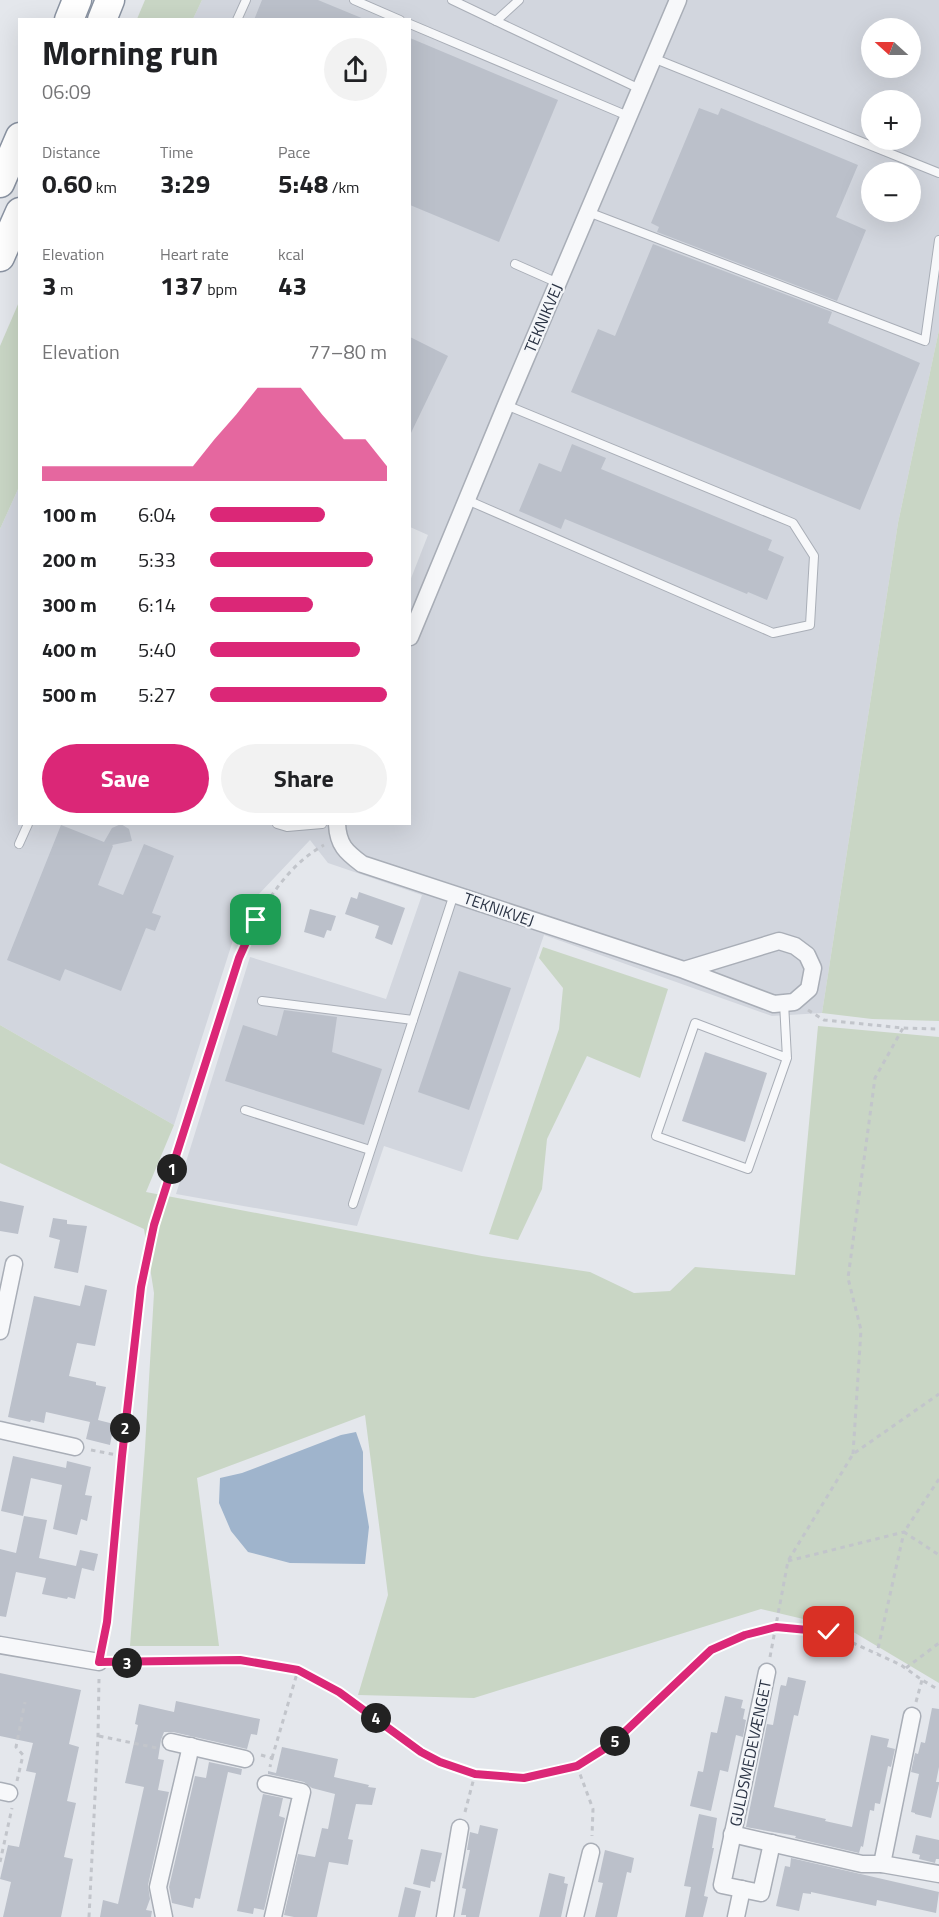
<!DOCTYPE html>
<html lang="en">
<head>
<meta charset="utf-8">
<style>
  :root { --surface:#fff; --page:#f2f2f2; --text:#202124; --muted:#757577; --accent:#db2777 }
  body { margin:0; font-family:"Titillium Web",sans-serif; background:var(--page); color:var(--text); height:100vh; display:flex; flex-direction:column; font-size:22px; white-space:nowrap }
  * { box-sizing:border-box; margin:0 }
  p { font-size:20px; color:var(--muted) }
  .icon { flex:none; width:33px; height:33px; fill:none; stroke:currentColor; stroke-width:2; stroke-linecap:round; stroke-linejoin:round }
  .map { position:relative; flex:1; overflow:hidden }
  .side { position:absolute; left:18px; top:18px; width:393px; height:807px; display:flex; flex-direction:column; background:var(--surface); border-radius:0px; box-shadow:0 6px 24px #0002 }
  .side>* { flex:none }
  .needle { width:39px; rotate:291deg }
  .buttons { position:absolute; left:861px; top:18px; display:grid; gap:12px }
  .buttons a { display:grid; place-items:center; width:60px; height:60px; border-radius:50%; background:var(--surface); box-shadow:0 6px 24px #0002; font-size:30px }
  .pin { position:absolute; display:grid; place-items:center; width:51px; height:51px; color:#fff; margin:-26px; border-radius:12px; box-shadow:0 3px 9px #0006 }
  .km { position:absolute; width:30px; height:30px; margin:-15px; border-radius:50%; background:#222; color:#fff; font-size:16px; line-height:30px; text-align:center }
  .round { display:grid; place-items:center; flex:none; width:63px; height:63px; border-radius:32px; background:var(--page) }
  .headline { display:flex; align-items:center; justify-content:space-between; height:102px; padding:0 24px }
  h1 { font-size:33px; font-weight:700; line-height:45px }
  .figures { display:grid; grid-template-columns:repeat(3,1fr); gap:9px; height:102px; padding:6px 24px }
  .figures div { display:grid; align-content:center }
  .figures b { font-size:26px; font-weight:700 }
  .figures small { font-size:16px; font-weight:400 }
  .figures p { font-size:16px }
  .chart { height:168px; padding:12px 24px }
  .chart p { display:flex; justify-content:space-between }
  .chart svg { width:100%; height:108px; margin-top:6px; fill:var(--accent); opacity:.7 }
  .button { display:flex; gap:12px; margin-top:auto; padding:12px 24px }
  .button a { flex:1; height:69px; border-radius:36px; background:var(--accent); color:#fff; font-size:24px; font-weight:700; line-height:69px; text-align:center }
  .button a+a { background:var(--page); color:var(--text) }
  ul { padding:0 24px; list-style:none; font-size:20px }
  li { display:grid; grid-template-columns:96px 72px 1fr; align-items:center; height:45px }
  li i { height:15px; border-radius:8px; background:var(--accent) }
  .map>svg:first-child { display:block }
  .built { fill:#d2d6de; fill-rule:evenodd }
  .green { fill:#c9d6c5 }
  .water { fill:#9fb4cc }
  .building { fill:#bbc0ca }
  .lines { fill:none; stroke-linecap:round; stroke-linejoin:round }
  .service-casing { stroke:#a9aeb7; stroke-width:10 }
  .minor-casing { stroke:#a9aeb7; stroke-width:19 }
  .motorway-casing { stroke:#8b94a3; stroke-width:31 }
  .path { stroke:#c2c5cb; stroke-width:3; stroke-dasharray:4.5 4.5; stroke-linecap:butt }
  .service { stroke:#f7f8fa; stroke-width:8 }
  .minor { stroke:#f7f8fa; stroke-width:16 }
  .motorway { stroke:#fff; stroke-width:28 }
  .route-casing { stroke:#fff; stroke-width:12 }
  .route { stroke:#db2777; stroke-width:8 }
  .labels { text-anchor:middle; stroke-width:4.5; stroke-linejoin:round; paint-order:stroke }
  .street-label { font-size:16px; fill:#2b3445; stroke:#f4f6f9 }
</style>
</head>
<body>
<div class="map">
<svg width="939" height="1917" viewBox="0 0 939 1917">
  <rect width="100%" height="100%" fill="#e4e7ec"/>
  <path class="built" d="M 202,0 L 939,0 L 939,330 L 898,523 L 822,1013 L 772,1016 L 544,935 L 462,1172 L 384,1146 L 357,1226 L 176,1194 L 250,957 L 386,999 L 422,895 L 328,863 L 310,840 L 242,912 L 174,1125 L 0,1025 L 0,529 L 19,487 L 20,824 L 410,824 L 410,581 L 428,535 L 410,527 L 410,20 L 193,19 ZM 872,28 L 910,28 L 910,68 L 872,68 ZM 872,100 L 910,100 L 910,140 L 872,140 ZM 872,172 L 910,172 L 910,212 L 872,212 Z"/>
  <g class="green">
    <polygon points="145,0 202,0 193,19 137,19"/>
    <polygon points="19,302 19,487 0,529 0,346"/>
    <polygon points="939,330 939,1021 872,1019 822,1013 898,523"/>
    <polygon points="543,947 668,989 640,1078 587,1056 547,1139 542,1189 518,1240 489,1234 559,1029 563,988 539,958"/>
    <polygon points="0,1025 174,1125 146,1192 482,1256 590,1272 634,1293 670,1291 695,1267 795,1275 818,1026 939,1037 939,1683 850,1630 761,1609 474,1698 358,1695 388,1595 365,1415 197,1478 219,1646 130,1646 145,1448 154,1293 144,1229 0,1163"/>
  </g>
  <polygon class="water" points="356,1432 363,1452 363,1491 369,1527 365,1564 290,1563 248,1552 231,1531 219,1503 220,1478 242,1473 341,1435"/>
  <g class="building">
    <polygon points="262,0 318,0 364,19 254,20"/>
    <polygon points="410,38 558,100 499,242 410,205"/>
    <polygon points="699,108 718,115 721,108 858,165 836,217 866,230 837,301 657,232 659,227 651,223"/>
    <polygon points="653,244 832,312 828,323 920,363 860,510 571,392 598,329 615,336"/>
    <polygon points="410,337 448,356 410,435"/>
    <polygon points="572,444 606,458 601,469 772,540 768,550 784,557 767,600 748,592 747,594 565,519 561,529 519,511 539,463 561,472"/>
    <polygon points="121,824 129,829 132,841 112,845 113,846 98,885 123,895 144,844 174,856 152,913 161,916 155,931 146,928 121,991 65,969 60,981 7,960 61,825 104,842 112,828"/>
    <polygon points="359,892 405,908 392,945 375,938 379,926 345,914 351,897 357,899"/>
    <polygon points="310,909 336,916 331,931 327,930 324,938 304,932"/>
    <polygon points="459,971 511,988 469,1110 418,1092"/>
    <polygon points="284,1010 337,1017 332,1052 382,1069 364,1125 225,1081 243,1025 277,1036"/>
    <polygon points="705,1052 767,1073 745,1142 682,1121"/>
    <polygon points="0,1201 24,1206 18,1234 0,1231"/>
    <polygon points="53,1218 67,1220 67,1224 87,1226 78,1273 54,1268 60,1240 49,1237"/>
    <polygon points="85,1285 107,1290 95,1346 77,1343 69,1376 96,1382 96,1385 106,1387 98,1420 114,1424 110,1445 86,1439 90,1422 46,1412 44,1423 31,1420 30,1422 8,1417 34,1296 80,1306"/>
    <polygon points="13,1456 66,1468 67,1461 91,1467 85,1495 92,1496 87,1521 81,1519 77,1535 53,1529 62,1485 31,1478 23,1516 1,1511"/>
    <polygon points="24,1516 47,1520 39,1558 76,1566 80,1550 98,1554 94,1571 82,1568 75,1599 68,1597 67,1599 42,1594 46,1578 16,1572 6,1617 0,1616 0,1549 16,1553"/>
    <polygon points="0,1673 81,1690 69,1744 79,1747 67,1801 76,1803 64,1857 73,1859 61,1917 3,1917 11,1882 0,1879 8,1845 19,1847 36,1773 26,1771 33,1743 0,1736"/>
    <polygon points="788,1677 806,1681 798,1716 794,1715 774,1807 826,1819 825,1821 852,1827 871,1735 889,1739 887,1747 895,1749 891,1767 888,1766 880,1804 875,1803 874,1811 870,1810 863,1847 861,1846 859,1853 795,1838 796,1836 746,1827 767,1724 773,1725 780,1688 781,1685 786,1686"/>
    <polygon points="725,1696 743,1700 741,1708 745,1709 743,1719 746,1720 743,1737 736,1735 728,1772 720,1770 711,1811 690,1806 698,1771 703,1772 711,1732 717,1733"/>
    <polygon points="176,1701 260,1719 257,1735 251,1734 247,1749 173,1732 164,1732 161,1740 158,1759 164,1760 158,1790 169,1792 148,1885 150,1899 146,1910 152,1911 151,1917 100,1917 103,1900 118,1904 144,1787 125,1783 138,1725 135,1724 139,1704 174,1712"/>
    <polygon points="932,1708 939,1709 939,1767 936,1782 939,1782 939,1784 931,1818 915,1814 915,1813 911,1812 919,1774 911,1772 915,1753 918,1754 921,1742 925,1743"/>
    <polygon points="282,1747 338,1759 334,1777 369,1785 368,1787 376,1788 372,1805 356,1804 348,1839 353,1840 348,1865 329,1862 317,1917 294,1917 284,1915 298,1854 315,1857 322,1828 328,1829 335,1794 312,1788 304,1782 268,1774 268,1771 276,1773"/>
    <polygon points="209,1762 242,1769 241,1775 228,1772 200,1899 195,1898 193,1908 172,1903 169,1887 195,1776 206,1778"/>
    <polygon points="263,1794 283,1798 279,1816 285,1818 264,1910 254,1908 253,1914 237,1911"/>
    <polygon points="699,1814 717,1818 712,1848 714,1848 704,1896 708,1897 703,1917 685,1917 691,1887 684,1886"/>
    <polygon points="480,1825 498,1829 479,1917 466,1917 466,1915 461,1915 466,1889 462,1888 470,1850 467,1850 470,1832 478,1834"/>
    <polygon points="916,1835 939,1840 939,1859 936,1859 935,1863 919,1859 920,1855 912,1853"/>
    <polygon points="421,1849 442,1853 435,1882 431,1881 430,1888 413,1884"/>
    <polygon points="605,1850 634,1858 631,1873 627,1872 617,1917 595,1917 603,1883 598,1882"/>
    <polygon points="791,1858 939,1892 936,1913 877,1900 876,1906 811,1892 811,1894 803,1893 799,1911 776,1906 785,1866 790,1867"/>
    <polygon points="549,1873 565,1877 564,1883 568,1884 561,1917 539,1917"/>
    <polygon points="405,1887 421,1891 415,1917 398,1917"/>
  </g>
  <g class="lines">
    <g class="service-casing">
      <g id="service">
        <polyline points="354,0 400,20"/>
        <polyline points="452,0 496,21 519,0"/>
        <polyline points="237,20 246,0"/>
        <polyline points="496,21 640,89"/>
        <polyline points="410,24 628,116"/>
        <polyline points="653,58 939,173"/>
        <polyline points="588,212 925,341 939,240"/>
        <polyline points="515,264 558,283"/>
        <polyline points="467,500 773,633 810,625 814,556 793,523 506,405"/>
        <polyline points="277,824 287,827 322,824"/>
        <polyline points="19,844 28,824"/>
        <polyline points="262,1001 413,1020"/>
        <polyline points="784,1003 787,1058 748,1169 656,1136 695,1023 787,1058"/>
        <polyline points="245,1110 370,1150"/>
        <polyline points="353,1204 454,894"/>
      </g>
    </g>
    <g class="minor-casing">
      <g id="minor">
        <polyline points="410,637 506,405 678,0"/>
        <path d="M 337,824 C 338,845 346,852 362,864 L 684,970 L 774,1004 L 794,1002 L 809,989 L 813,968 L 807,955 L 795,946 L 779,941 L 684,970"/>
        <polyline points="0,1331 14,1264"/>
        <polyline points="0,1430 75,1447"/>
        <polyline points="0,1645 99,1662"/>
        <polyline points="767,1672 722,1885 761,1893 772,1843"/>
        <polyline points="171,1742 245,1759"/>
        <polyline points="266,1784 302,1792 273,1917"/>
        <polyline points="0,1791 9,1793"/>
        <polyline points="732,1834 862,1864 882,1864 939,1874"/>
        <polyline points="882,1864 912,1716"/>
        <polyline points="164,1917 158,1887 191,1746"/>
        <polyline points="445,1917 460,1828"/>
        <polyline points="575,1917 591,1852"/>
        <polyline points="736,1917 742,1889"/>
      </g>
    </g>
    <g class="motorway-casing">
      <g id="motorway">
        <polyline points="69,20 77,0"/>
        <polyline points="102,20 110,0"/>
        <polyline points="0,183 20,137"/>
        <polyline points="0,257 20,212"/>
      </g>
    </g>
    <g class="path">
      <polyline points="808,1010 824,1020 903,1028 939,1029"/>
      <polyline points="91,1450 122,1456"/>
      <polyline points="853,1454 861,1330 848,1278 875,1078 903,1028"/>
      <polyline points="939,1479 904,1532 939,1555"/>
      <polyline points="788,1561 904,1532 877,1653"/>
      <path d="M 102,1646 L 107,1622 L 122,1456 L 141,1287 L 154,1225 L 239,958 C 258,915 281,869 324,845"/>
      <polyline points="770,1657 788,1561 853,1454 939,1394"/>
      <polyline points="116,1663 240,1660 298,1670 339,1692 421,1752 440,1762 475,1774 524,1778 577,1766 612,1744 711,1650 745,1635 776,1627 829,1632 901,1665 922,1680 939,1690"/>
      <polyline points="906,1668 939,1643"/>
      <polyline points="916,1702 922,1680"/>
      <polyline points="99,1736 157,1748"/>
      <polyline points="261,1755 272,1758 270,1767"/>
      <polyline points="272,1758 298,1670"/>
      <polyline points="577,1766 593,1809 592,1836"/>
      <polyline points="17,1781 23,1755 16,1747 25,1702"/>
      <polyline points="465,1812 475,1774"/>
      <polyline points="0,1862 12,1808"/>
      <polyline points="89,1917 98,1736 99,1679"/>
    </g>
    <use href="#service" class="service"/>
    <use href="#minor" class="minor"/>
    <use href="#motorway" class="motorway"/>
  </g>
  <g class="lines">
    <g class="route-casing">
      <polyline id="route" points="256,920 239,958 154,1225 141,1287 122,1456 107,1622 99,1662 240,1660 298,1670 339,1692 421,1752 440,1762 475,1774 524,1778 577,1766 612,1744 711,1650 745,1635 776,1627 829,1632"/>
    </g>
    <use href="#route" class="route"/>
  </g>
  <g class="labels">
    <g class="street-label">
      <text transform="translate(543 318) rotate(-67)" y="6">TEKNIKVEJ</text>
      <text transform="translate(499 909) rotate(19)" y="6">TEKNIKVEJ</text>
      <text transform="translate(750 1753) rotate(-78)" y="6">GULDSMEDEVÆNGET</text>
    </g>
  </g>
</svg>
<div class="buttons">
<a><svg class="needle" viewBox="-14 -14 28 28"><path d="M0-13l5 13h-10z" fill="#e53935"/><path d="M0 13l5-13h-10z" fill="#757577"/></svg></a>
<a>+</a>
<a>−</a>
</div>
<div class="pin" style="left:256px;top:920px;background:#1e9e55"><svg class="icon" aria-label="arrive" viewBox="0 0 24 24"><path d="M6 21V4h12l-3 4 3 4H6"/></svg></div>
<div class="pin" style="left:829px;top:1632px;background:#d93025"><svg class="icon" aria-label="check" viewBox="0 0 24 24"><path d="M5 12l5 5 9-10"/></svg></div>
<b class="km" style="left:172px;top:1169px">1</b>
<b class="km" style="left:125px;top:1428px">2</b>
<b class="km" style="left:127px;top:1663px">3</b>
<b class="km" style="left:376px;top:1718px">4</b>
<b class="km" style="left:615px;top:1741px">5</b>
<section class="side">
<div class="headline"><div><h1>Morning run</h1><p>06:09</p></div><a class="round"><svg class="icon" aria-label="share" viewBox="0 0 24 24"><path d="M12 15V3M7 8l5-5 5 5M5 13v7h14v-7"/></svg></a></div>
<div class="figures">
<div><p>Distance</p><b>0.60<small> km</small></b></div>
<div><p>Time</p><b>3:29</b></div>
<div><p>Pace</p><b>5:48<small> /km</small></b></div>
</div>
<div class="figures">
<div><p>Elevation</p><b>3<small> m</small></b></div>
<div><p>Heart rate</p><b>137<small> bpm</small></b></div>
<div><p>kcal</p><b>43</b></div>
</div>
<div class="chart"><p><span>Elevation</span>77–80 m</p>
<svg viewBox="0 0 160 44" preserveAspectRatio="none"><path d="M0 44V38L10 38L20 38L30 38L40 38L50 38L60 38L70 38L80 27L90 17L100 6L110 6L120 6L130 17L140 27L150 27L160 38V44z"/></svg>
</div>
<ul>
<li><b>100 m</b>6:04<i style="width:65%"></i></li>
<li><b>200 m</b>5:33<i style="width:92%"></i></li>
<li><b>300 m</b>6:14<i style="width:58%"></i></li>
<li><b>400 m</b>5:40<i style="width:85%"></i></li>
<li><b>500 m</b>5:27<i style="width:100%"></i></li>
</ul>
<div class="button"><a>Save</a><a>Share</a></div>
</section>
</div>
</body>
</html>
